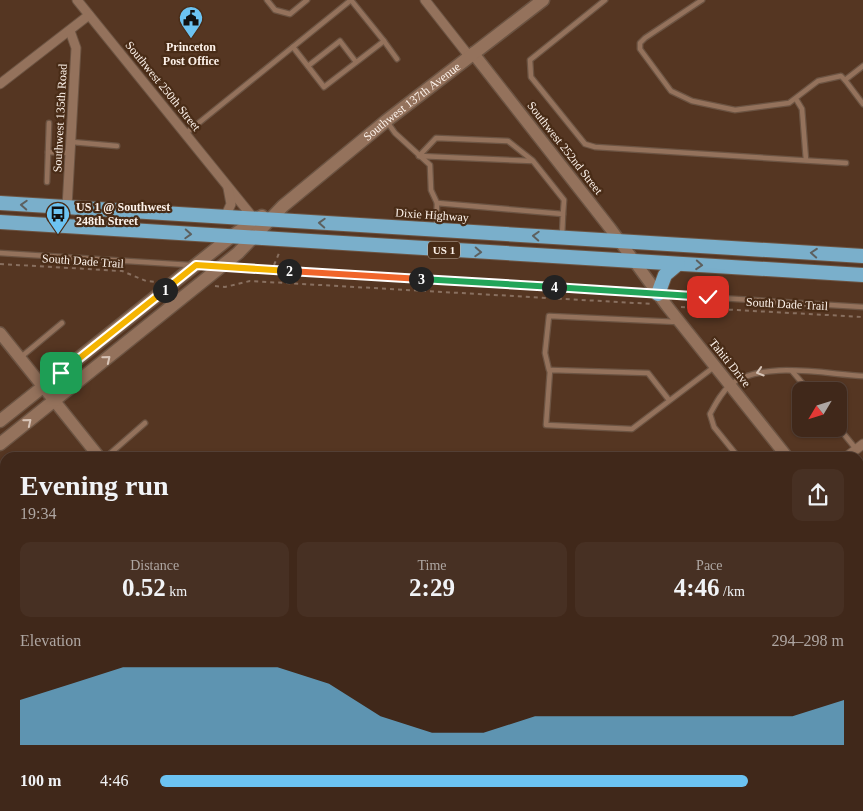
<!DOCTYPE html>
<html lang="en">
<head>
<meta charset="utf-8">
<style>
  :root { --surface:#40281a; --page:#473023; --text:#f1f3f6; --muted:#aea6a2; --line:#594439; --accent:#6cc3f2 }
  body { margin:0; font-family:Georgia,serif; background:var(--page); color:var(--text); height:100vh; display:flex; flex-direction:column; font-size:19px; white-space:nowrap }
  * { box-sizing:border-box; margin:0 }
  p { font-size:16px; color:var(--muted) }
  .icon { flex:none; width:28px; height:28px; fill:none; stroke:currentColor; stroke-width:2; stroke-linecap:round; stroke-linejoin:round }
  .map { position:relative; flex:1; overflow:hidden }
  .sheet { position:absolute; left:0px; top:452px; width:864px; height:359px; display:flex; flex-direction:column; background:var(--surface); border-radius:15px 15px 0 0; box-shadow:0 1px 4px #0004,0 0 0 1px var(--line) }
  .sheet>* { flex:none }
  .needle { width:32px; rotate:232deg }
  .buttons { position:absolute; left:792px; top:382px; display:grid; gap:10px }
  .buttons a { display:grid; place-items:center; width:55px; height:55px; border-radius:10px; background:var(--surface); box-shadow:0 1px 4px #0004,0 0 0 1px var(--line); font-size:25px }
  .pin { position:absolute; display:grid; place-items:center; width:42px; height:42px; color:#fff; margin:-21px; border-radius:10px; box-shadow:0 2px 8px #0006 }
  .km { position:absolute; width:25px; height:25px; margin:-12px; border-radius:50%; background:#222; color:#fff; font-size:14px; line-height:25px; text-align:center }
  .round { display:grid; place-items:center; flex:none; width:52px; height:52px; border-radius:10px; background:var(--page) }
  .summary { display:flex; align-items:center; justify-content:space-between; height:85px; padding:0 20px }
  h1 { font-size:28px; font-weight:800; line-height:38px }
  .figures { display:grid; grid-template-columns:repeat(3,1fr); gap:8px; height:85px; padding:5px 20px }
  .figures div { display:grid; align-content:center; border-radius:10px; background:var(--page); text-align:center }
  .figures b { font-size:25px; font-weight:800 }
  .figures small { font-size:14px; font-weight:400 }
  .figures p { font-size:14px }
  .chart { height:140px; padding:10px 20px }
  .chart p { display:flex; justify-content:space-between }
  .chart svg { width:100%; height:90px; margin-top:5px; fill:var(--accent); opacity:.7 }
  ul { padding:0 20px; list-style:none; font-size:16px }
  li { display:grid; grid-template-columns:80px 60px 1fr; align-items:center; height:38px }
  li i { height:12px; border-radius:6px; background:var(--accent) }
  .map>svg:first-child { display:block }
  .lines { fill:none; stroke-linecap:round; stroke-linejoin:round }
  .service-casing { stroke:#6c5443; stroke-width:7 }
  .minor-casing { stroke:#6c5443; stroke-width:11 }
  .tertiary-casing { stroke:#6c5443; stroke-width:14 }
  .secondary-casing { stroke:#6c5443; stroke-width:15 }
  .trunk-casing { stroke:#6c5443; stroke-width:16 }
  .path { stroke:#886f5f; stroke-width:2; stroke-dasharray:4 4; stroke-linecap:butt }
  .service { stroke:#94725c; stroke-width:4.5 }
  .minor { stroke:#94725c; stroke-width:9 }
  .tertiary { stroke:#94725c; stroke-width:11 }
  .secondary { stroke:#94725c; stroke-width:12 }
  .trunk { stroke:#7aafcb; stroke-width:14 }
  .oneway { stroke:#5d605f }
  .oneway2 { stroke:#d8c5b8 }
  .split-1-casing { stroke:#fff; stroke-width:10 }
  .split-2-casing { stroke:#fff; stroke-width:10 }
  .split-3-casing { stroke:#fff; stroke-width:10 }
  .split-4-casing { stroke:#fff; stroke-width:10 }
  .split-5-casing { stroke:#fff; stroke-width:10 }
  .split-1 { stroke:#f5b400; stroke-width:6 }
  .split-2 { stroke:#f5b400; stroke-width:6 }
  .split-3 { stroke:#f0652b; stroke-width:6 }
  .split-4 { stroke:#22a559; stroke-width:6 }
  .split-5 { stroke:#22a559; stroke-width:6 }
  .labels { text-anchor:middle; stroke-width:4.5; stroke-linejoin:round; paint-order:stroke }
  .shield { fill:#492c17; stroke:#c7b7ab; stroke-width:1 }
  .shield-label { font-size:11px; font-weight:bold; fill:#fdf2ea }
  .poi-label { font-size:12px; font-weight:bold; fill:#fdf2ea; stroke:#492c17 }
  .street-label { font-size:12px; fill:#fdf2ea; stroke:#492c17 }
</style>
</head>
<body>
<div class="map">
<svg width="863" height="811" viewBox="0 0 863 811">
  <rect width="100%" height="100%" fill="#553622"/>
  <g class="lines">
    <g class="service-casing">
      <g id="service">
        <polyline points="267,0 275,10 290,14 307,0"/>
        <polyline points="605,0 530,60 531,77 585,144 595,147 846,163"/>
        <polyline points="702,0 645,38 640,43 640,49 671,91 692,101 735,110 789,103 818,81 841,76 845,80"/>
        <polyline points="384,41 397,59"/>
        <polyline points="293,47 324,87 384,41 351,0"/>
        <polyline points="308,66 340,41 356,62"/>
        <polyline points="863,66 845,80 863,104"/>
        <polyline points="796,99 802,109 806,160"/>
        <polyline points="388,123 395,133 430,165 431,190 437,203"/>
        <polyline points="185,134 351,0"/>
        <polyline points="72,142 117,146"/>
        <polyline points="48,152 49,123"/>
        <polyline points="419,156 533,161 564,200 563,214"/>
        <polyline points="419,156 436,138 508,141 532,160"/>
        <polyline points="47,182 48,152 70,153"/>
        <polyline points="436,228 437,203 563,214 562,237"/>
        <polyline points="0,253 190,265"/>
        <polyline points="226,267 863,307"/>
        <polyline points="21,357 62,323"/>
        <polyline points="549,370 545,353 549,316 678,322"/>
        <polyline points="792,371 809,391"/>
        <polyline points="669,400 648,373 550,370 546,425 632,429 714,367"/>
        <polyline points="839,428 856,449"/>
        <polyline points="105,458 145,423"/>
        <path d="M 739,458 L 714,427 L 710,414 C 716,403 721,393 730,385 C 762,360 825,374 863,376"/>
        <polyline points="773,458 781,450"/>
        <polyline points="863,479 859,495 863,506"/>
        <polyline points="859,519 863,517"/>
        <polyline points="859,594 863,590"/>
        <polyline points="859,761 863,760"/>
      </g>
    </g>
    <g class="minor-casing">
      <g id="minor">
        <polyline points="77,0 255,220"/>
        <polyline points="425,0 469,56"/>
        <polyline points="0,84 89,15"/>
        <polyline points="67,207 76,48 70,31"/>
        <polyline points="225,217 231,204 228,188"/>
        <polyline points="845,458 863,444"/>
      </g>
    </g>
    <g class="tertiary-casing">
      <g id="tertiary">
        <polyline points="473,53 610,228 667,306 788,458"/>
        <polyline points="0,333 100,458"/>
        <polyline points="859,545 863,550"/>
        <polyline points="379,806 382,811"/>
      </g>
    </g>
    <g class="secondary-casing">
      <g id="secondary">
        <polyline points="0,421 232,236 262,216"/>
        <path id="s1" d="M 0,444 L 238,253 L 283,206 L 386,121 L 543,0"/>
      </g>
    </g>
    <g class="trunk-casing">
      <g id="trunk">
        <polyline points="0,203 863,256"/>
        <polyline points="0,222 863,275"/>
        <polyline points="658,294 665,275 678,264"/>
      </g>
    </g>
    <g class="path">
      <polyline points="0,264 122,271 146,281 158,282"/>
      <polyline points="274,265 280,251"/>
      <polyline points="215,286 225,287 250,281 653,304"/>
      <polyline points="681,307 863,317"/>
    </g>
    <use href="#service" class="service"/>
    <use href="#minor" class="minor"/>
    <use href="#tertiary" class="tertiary"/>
    <use href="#secondary" class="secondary"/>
    <use href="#trunk" class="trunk"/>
  </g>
  <defs><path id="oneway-chevron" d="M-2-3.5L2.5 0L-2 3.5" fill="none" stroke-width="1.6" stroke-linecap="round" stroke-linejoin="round" transform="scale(1.25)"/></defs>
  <g class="oneway">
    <use href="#oneway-chevron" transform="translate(24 205) rotate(-177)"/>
    <use href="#oneway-chevron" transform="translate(322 223) rotate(-177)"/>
    <use href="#oneway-chevron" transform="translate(188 234) rotate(3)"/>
    <use href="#oneway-chevron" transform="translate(536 236) rotate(-177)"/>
    <use href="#oneway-chevron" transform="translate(478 252) rotate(3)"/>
    <use href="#oneway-chevron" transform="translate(814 253) rotate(-176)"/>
    <use href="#oneway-chevron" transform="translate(699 265) rotate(4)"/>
  </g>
  <g class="oneway2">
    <use href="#oneway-chevron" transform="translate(107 359) rotate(-39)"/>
    <use href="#oneway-chevron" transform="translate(760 372) rotate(163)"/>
    <use href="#oneway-chevron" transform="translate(28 422) rotate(-39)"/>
  </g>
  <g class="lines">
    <g class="split-1-casing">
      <polyline id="split-1" points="61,373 165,290"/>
    </g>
    <g class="split-2-casing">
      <polyline id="split-2" points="165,290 196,265 289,271"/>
    </g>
    <g class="split-3-casing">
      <polyline id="split-3" points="289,271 421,279"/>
    </g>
    <g class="split-4-casing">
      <polyline id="split-4" points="421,279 554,287"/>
    </g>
    <g class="split-5-casing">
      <polyline id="split-5" points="554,287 708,297"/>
    </g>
    <use href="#split-1" class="split-1"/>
    <use href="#split-2" class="split-2"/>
    <use href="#split-3" class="split-3"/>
    <use href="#split-4" class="split-4"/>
    <use href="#split-5" class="split-5"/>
  </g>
  <defs>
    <g id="civic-pin" transform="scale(1.25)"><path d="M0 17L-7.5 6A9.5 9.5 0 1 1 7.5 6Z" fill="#6cc3f2" stroke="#492c17"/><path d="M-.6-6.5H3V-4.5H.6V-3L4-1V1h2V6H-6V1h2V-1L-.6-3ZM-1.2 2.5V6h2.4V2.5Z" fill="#111"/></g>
    <g id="bus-pin" transform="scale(1.25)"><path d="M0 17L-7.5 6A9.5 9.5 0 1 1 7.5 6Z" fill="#6cc3f2" stroke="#492c17"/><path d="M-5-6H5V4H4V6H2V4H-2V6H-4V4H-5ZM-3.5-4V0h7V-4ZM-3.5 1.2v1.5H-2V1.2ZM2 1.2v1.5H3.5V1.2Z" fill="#111"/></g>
  </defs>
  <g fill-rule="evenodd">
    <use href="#civic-pin" x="191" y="18"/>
    <use href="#bus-pin" x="58" y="214"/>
  </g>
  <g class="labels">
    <rect class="shield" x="428" y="241.5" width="32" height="17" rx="4"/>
    <g class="shield-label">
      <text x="444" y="254">US 1</text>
    </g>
    <g class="poi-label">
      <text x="191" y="51">Princeton<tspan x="191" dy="14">Post Office</tspan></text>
      <text x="76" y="211" text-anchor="start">US 1 @ Southwest<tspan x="76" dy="14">248th Street</tspan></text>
    </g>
    <g class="street-label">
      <text transform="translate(163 86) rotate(51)" y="4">Southwest 250th Street</text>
      <text dy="4" stroke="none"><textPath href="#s1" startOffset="536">Southwest 137th Avenue</textPath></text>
      <text transform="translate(60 118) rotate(-87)" y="4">Southwest 135th Road</text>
      <text transform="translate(565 148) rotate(52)" y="4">Southwest 252nd Street</text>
      <text transform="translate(432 215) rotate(4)" y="4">Dixie Highway</text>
      <text transform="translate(83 261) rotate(4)" y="4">South Dade Trail</text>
      <text transform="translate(787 304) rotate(3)" y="4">South Dade Trail</text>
      <text transform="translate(730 363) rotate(51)" y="4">Tahiti Drive</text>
    </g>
  </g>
</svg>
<div class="buttons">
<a><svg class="needle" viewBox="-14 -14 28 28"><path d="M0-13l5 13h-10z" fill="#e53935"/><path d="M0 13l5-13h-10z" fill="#aea6a2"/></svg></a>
</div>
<div class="pin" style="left:61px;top:373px;background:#1e9e55"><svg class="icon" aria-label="arrive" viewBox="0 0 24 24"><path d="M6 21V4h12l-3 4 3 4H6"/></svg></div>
<div class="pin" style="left:708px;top:297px;background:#d93025"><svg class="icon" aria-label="check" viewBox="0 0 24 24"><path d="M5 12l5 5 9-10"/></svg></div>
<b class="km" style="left:165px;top:290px">1</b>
<b class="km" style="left:289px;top:271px">2</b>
<b class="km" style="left:421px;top:279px">3</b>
<b class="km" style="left:554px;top:287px">4</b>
<section class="sheet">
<div class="summary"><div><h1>Evening run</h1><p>19:34</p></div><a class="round"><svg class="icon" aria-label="share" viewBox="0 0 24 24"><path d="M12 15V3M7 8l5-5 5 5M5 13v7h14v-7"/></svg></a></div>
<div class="figures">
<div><p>Distance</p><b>0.52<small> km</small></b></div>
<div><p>Time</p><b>2:29</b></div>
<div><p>Pace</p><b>4:46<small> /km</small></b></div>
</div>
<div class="chart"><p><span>Elevation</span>294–298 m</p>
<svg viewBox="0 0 160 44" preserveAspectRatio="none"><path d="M0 44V22L10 14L20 6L30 6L40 6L50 6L60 14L70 30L80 38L90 38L100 30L110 30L120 30L130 30L140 30L150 30L160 22V44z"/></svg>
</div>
<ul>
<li><b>100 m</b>4:46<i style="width:86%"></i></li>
</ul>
</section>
</div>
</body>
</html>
